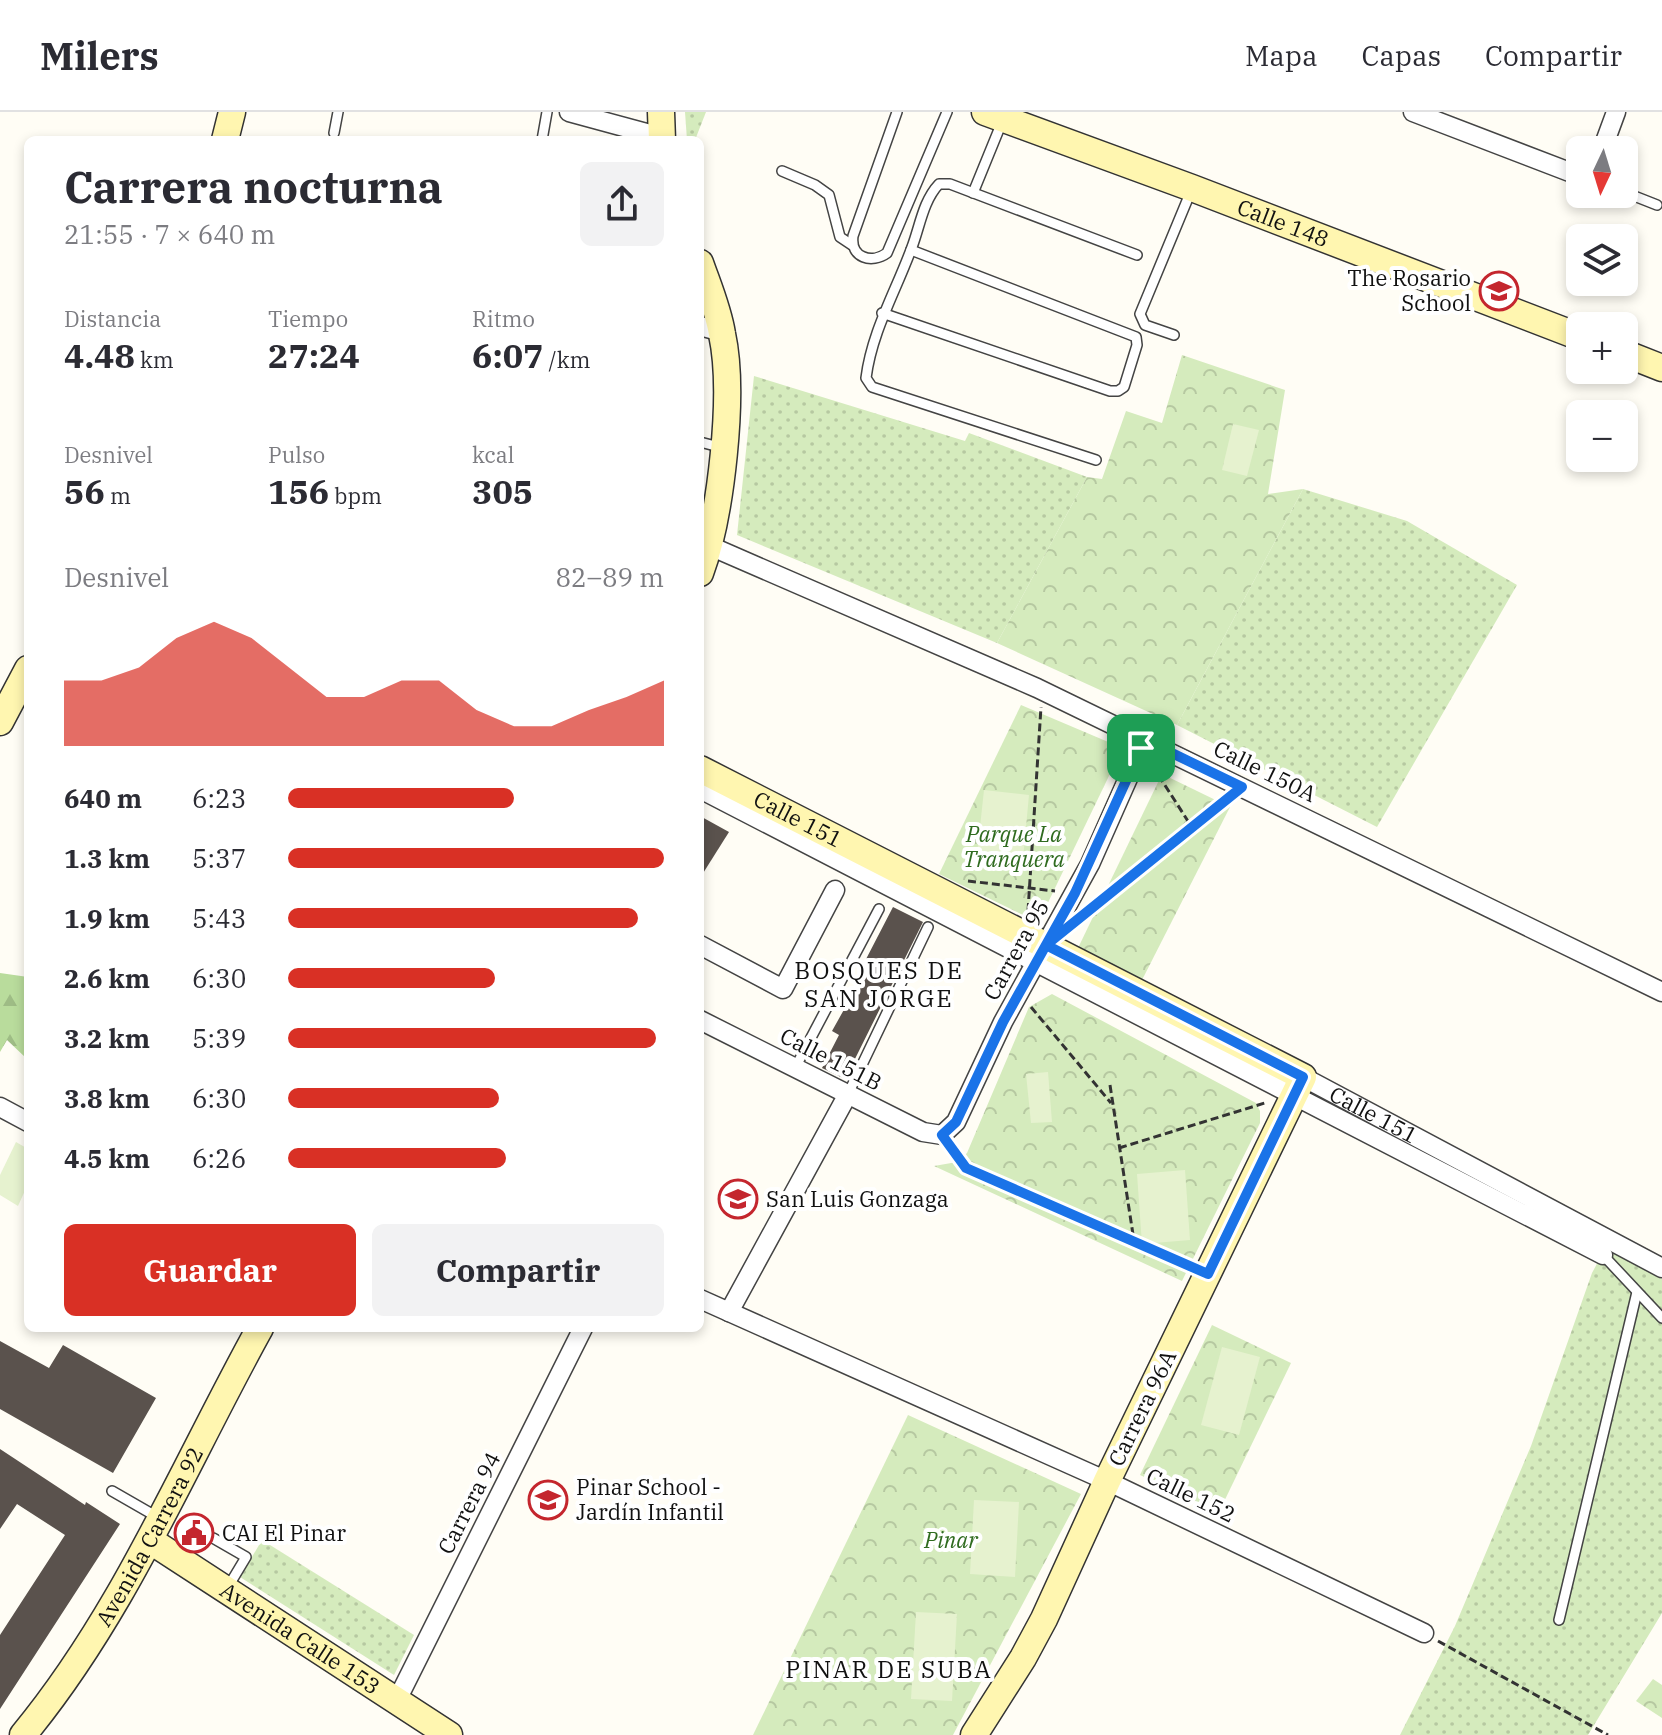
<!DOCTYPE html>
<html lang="es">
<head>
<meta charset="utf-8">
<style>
  :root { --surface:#fff; --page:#f2f2f3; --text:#2b2b33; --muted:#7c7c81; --line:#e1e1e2; --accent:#d93025 }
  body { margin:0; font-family:"IBM Plex Serif",serif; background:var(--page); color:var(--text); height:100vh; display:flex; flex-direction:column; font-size:30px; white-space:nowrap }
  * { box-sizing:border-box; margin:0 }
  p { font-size:26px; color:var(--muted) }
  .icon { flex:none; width:44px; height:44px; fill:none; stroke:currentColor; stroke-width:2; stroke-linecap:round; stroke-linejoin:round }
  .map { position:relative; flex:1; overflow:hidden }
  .sheet { position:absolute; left:24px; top:24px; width:680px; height:1196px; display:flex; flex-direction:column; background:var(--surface); border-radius:12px; box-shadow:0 4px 12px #0003 }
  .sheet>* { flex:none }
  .needle { width:52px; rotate:184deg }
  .fabs { position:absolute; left:1566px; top:24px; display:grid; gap:16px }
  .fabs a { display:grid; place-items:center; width:72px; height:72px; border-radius:12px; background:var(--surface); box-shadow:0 4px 12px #0003; font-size:40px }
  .pin { position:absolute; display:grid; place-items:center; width:68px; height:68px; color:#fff; margin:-34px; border-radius:16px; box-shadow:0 4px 12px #0006 }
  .round { display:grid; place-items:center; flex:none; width:84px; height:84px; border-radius:12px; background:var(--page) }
  .head { display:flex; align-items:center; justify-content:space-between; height:136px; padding:0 40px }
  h1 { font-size:44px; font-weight:700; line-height:60px }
  .metrics { display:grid; grid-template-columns:repeat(3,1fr); gap:12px; height:136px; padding:8px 40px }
  .metrics div { display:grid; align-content:center }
  .metrics b { font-size:34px; font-weight:700 }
  .metrics small { font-size:22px; font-weight:400 }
  .metrics p { font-size:22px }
  .chart { height:224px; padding:16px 40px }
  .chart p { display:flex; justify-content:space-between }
  .chart svg { width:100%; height:144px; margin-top:8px; fill:var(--accent); opacity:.7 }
  .primary-button { display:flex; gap:16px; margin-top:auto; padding:16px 40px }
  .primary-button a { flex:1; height:92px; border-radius:12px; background:var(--accent); color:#fff; font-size:32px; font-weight:700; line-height:92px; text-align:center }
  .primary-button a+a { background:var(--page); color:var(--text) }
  ul { padding:0 40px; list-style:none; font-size:26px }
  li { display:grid; grid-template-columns:128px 96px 1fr; align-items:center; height:60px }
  li i { height:20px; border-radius:10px; background:var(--accent) }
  header { display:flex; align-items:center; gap:48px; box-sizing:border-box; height:112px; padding:0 40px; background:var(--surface); border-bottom:2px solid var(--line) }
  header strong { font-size:38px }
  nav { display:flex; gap:44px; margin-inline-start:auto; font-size:28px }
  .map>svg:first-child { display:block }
  .grass { fill:url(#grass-dots) }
  .forest { fill:url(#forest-firs) }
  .park { fill:url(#park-crowns) }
  .pitch { fill:#e6f2cf }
  .building { fill:#5a524d }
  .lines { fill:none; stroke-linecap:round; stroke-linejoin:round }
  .lane-casing { stroke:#444; stroke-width:12 }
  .street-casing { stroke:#444; stroke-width:21 }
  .secondary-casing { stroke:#333; stroke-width:29 }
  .path { stroke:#333; stroke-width:3; stroke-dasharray:8 4; stroke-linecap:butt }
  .lane { stroke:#fff; stroke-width:9 }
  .street { stroke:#fff; stroke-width:18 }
  .secondary { stroke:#fff6b0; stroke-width:26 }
  .route-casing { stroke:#fff; stroke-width:16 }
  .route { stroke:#1a73e8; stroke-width:10 }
  .labels { text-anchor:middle; stroke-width:8; stroke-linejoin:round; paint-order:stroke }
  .street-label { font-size:22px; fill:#111; stroke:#fff }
  .poi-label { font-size:22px; fill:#111; stroke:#fff; text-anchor:start }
  .park-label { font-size:22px; font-style:italic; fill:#2f6b1f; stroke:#fff }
  .neighbourhood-label { font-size:24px; letter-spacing:2px; fill:#111; stroke:#fff }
</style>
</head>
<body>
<header>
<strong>Milers</strong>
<nav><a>Mapa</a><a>Capas</a><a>Compartir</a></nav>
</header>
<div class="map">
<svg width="1662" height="1623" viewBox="0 0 1662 1623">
  <defs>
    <pattern id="grass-dots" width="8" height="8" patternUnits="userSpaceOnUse" patternTransform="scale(2)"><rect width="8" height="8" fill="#d5ebbd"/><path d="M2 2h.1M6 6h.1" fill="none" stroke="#b6c8a1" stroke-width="1.8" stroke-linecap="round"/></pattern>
    <pattern id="forest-firs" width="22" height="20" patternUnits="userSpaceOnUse" patternTransform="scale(2)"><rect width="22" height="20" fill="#b9dc9c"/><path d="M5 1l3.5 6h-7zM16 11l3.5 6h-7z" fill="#9ebc85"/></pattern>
    <pattern id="park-crowns" width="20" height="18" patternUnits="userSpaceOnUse" patternTransform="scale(2)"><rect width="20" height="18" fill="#d5ebbd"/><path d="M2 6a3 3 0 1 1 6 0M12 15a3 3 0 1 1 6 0" fill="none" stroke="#b6c8a1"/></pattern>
  </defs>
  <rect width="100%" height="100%" fill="#fffdf5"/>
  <g class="grass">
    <polygon points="685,0 706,0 695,28 687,28"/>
    <polygon points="754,264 965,329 969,321 1087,365 997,531 737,423"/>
    <polygon points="1303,377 1407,409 1517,473 1377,715 1177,613"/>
    <polygon points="1608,1131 1662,1167 1662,1501 1588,1623 1400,1623 1455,1514 1531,1334 1592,1161"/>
    <polygon points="262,1428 414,1523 394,1563 240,1465"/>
  </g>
  <polygon class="forest" points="0,861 28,865 26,946 7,928 0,940"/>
  <g class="park">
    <polygon points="1182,243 1285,278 1268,382 1303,377 1177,613 997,531 1087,365 1102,367 1126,299 1162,311"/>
    <polygon points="1021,593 1113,632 1120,641 1043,801 1034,805 1025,804 939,762"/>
    <polygon points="1162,662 1230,695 1142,868 1078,836"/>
    <polygon points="1052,882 1256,991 1260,999 1260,1011 1182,1169 934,1054 957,1050 967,1041 1029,895"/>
    <polygon points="1212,1213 1291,1251 1219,1400 1140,1363"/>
    <polygon points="908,1303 1081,1382 953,1623 753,1623"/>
    <polygon points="1653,1567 1662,1573 1662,1606 1636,1589"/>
  </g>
  <g class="pitch">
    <polygon points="1233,312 1259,318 1247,364 1222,358"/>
    <polygon points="984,678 1029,683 1022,757 976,752"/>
    <polygon points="1048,960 1052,1010 1031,1011 1026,962"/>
    <polygon points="16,1030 28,1037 28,1072 18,1094 0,1083 0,1063"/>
    <polygon points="1185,1058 1190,1128 1142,1132 1137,1062"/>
    <polygon points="1222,1235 1260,1245 1239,1323 1201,1313"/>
    <polygon points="974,1388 1019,1390 1015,1465 970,1462"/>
    <polygon points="916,1500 957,1502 952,1589 911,1587"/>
  </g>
  <g class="building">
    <polygon points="700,704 729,720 700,766"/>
    <polygon points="893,795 923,810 845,967 822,956 839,923 832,919 869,853 864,851"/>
    <polygon points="0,1229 49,1256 63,1233 156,1286 113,1361 0,1297"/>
    <polygon points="0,1337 85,1393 86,1390 120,1412 0,1597 0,1523 65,1423 17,1392 0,1417"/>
    <polygon points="190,1407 208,1417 197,1434 180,1425"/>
  </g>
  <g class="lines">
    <g class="lane-casing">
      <g id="lane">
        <path d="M 897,0 L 853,124 C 850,146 872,152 887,141 L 947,0"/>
        <polyline points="334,21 338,0"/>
        <polyline points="542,28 547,0"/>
        <polyline points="782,59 815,73 829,83 840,125 852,133"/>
        <polyline points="1624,80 1657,93"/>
        <polyline points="973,81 1002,10"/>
        <polyline points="882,201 1110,279 1118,279 1124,275 1137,233 1136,225 911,138"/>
        <polyline points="1174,223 1145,213 1140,202 1191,79"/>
        <polyline points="700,330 723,336"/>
        <path d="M 1096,348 L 872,275 L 866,266 C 872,219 896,179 912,135 C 920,114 923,89 939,72 L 950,72 L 1137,143"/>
        <polyline points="795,956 879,797"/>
        <polyline points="848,982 928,815"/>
        <polyline points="1603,1143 1662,1206"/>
        <polyline points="112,1379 159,1406"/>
        <polyline points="213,1426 246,1445 228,1475"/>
        <polyline points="1559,1508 1637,1180"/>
      </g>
    </g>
    <g class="street-casing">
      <g id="street">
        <polyline points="569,0 661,25"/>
        <polyline points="1413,0 1580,64"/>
        <polyline points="1602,38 1616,0"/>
        <polyline points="700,214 722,220"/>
        <polyline points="710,434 1037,576 1662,880"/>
        <polyline points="700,677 1603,1143"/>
        <polyline points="700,833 783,877 835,778"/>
        <polyline points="700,908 923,1020 942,1023 956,1010 1003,910 1090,752 1145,628"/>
        <path id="s1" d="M 1303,965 L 1662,1156"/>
        <polyline points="0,995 28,1010"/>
        <polyline points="700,1187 1107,1369 1424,1521"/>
        <polyline points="729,1200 848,982"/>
        <polyline points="397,1588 583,1216"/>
      </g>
    </g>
    <g class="secondary-casing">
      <g id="secondary">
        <polyline points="661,0 662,28"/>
        <path id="s2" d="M 985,0 L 1192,76 L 1580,225"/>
        <polyline points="225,28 232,0"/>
        <path d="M 700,151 C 708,174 718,197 722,222 C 735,282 721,404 700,461"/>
        <polyline points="1624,241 1662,256"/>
        <polyline points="0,610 28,557"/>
        <path id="s3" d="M 700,657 L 1303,965 L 1107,1369 L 1044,1507 L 1023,1546 L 974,1623"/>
        <path id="s4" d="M 151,1429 L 449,1623"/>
        <path id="s5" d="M 23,1623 C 124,1501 184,1353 260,1216"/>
      </g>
    </g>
    <g class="path">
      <polyline points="1152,653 1193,717"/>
      <polyline points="968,769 1055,779"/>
      <polyline points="1028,799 1041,595"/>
      <polyline points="1083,803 1227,688"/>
      <polyline points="1031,895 1111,991"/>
      <polyline points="1110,973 1134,1129"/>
      <polyline points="951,1035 966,1056 1189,1153"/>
      <polyline points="1119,1036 1268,990"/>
      <polyline points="1438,1529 1608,1623"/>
    </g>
    <use href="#lane" class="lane"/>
    <use href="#street" class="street"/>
    <use href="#secondary" class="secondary"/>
  </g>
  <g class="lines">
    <g class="route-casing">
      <polyline id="route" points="1141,636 1075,781 1003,910 956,1010 942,1023 966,1056 1208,1162 1303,965 1046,833 1242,675 1145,628 1141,636"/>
    </g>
    <use href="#route" class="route"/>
  </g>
  <defs>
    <g id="school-ring" transform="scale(2)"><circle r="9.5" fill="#fff" stroke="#c4262e" stroke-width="1.5"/><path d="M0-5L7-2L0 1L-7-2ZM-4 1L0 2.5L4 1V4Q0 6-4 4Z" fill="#c4262e"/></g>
    <g id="civic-ring" transform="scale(2)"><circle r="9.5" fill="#fff" stroke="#c4262e" stroke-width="1.5"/><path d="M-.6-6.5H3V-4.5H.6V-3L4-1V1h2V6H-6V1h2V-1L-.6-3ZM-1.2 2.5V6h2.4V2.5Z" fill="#c4262e"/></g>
  </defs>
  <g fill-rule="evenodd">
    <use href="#school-ring" x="1499" y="179"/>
    <use href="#school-ring" x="738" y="1087"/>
    <use href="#school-ring" x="548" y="1388"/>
    <use href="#civic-ring" x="194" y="1421"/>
  </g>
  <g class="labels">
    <g class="street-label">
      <text dy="8" stroke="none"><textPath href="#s2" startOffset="318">Calle 148</textPath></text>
      <text transform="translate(1265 659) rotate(26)" y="8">Calle 150A</text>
      <text dy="8" stroke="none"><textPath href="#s3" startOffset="110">Calle 151</textPath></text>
      <text transform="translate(1016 838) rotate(-61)" y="8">Carrera 95</text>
      <text transform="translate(831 947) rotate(27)" y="8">Calle 151B</text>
      <text dy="8" stroke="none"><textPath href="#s1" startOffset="80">Calle 151</textPath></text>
      <text transform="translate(1142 1296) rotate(-64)" y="8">Carrera 96A</text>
      <text transform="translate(1191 1383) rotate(26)" y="8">Calle 152</text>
      <text transform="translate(469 1391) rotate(-63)" y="8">Carrera 94</text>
      <text dy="8" stroke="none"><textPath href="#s5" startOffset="236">Avenida Carrera 92</textPath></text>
      <text dy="8" stroke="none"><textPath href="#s4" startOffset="178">Avenida Calle 153</textPath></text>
    </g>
    <g class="poi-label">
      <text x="1471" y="174" text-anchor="end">The Rosario<tspan x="1471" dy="25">School</tspan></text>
      <text x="766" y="1095">San Luis Gonzaga</text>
      <text x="576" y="1383">Pinar School -<tspan x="576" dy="25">Jardín Infantil</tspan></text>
      <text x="222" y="1429">CAI El Pinar</text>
    </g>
    <g class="park-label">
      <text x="1014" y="730">Parque La<tspan x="1014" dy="25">Tranquera</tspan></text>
      <text x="951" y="1436">Pinar</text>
    </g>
    <g class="neighbourhood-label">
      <text x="879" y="867">BOSQUES DE<tspan x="879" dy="28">SAN JORGE</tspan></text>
      <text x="889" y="1566">PINAR DE SUBA</text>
    </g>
  </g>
</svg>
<div class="fabs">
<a><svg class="needle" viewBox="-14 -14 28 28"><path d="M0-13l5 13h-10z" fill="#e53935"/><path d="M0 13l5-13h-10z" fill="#7c7c81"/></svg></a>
<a><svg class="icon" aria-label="layers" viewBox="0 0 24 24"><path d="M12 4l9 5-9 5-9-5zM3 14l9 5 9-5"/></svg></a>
<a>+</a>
<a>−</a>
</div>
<div class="pin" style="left:1141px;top:636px;background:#1e9e55"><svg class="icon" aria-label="arrive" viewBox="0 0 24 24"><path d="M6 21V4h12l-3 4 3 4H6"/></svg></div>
<section class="sheet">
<div class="head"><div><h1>Carrera nocturna</h1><p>21:55 · 7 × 640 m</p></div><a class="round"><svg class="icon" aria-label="share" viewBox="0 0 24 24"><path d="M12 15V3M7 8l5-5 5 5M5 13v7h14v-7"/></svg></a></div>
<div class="metrics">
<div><p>Distancia</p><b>4.48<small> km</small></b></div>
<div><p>Tiempo</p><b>27:24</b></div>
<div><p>Ritmo</p><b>6:07<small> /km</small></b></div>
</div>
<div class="metrics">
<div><p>Desnivel</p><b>56<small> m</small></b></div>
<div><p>Pulso</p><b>156<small> bpm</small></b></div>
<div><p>kcal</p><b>305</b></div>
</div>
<div class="chart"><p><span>Desnivel</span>82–89 m</p>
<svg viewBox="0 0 160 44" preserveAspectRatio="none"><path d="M0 44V24L10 24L20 20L30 11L40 6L50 11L60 20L70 29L80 29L90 24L100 24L110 33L120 38L130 38L140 33L150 29L160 24V44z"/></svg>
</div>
<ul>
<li><b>640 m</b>6:23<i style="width:60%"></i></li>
<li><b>1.3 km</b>5:37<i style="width:100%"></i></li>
<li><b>1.9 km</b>5:43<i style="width:93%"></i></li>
<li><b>2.6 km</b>6:30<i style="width:55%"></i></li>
<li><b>3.2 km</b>5:39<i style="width:98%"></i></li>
<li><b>3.8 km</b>6:30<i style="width:56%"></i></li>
<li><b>4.5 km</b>6:26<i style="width:58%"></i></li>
</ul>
<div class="primary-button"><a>Guardar</a><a>Compartir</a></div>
</section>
</div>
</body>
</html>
